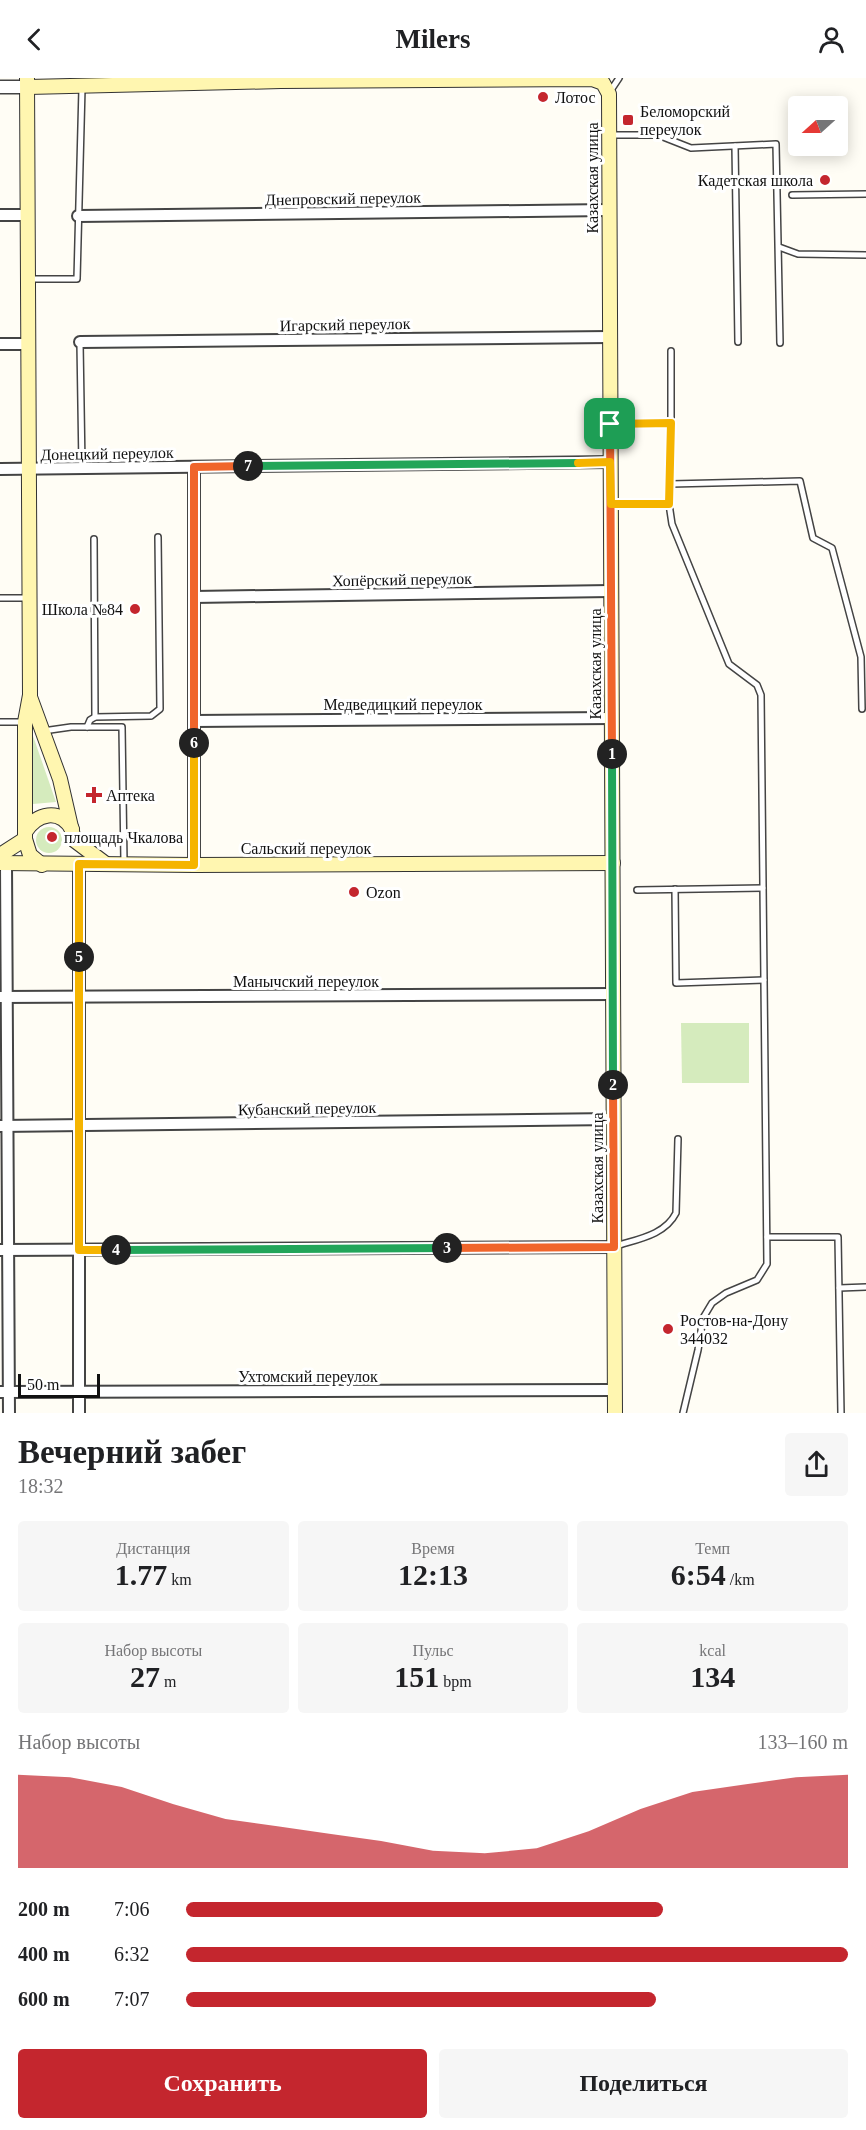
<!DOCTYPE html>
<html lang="ru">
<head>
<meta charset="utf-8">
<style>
  :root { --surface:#fff; --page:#f6f6f6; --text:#202124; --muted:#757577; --accent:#c4262e }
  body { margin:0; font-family:Georgia,serif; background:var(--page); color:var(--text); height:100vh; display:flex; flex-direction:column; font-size:22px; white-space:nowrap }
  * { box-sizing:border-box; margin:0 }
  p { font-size:20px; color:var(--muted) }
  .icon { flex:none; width:33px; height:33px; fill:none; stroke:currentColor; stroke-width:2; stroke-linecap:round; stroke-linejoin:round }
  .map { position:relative; height:1335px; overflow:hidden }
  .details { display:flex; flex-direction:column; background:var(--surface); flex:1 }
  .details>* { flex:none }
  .needle { width:39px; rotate:249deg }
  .buttons { position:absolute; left:788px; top:18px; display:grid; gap:12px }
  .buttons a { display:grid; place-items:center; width:60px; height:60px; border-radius:6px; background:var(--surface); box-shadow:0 3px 15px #0003; font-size:30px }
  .scale { position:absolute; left:18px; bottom:15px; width:82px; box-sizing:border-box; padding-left:6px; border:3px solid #111; border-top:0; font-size:16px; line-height:21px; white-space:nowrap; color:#111; -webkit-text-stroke:4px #fff; paint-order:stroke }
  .pin { position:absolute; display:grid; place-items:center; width:51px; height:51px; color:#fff; margin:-26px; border-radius:12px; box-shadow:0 3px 9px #0006 }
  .km { position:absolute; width:30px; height:30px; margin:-15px; border-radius:50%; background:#222; color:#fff; font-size:16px; line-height:30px; text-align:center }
  .round { display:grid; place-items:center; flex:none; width:63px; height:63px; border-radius:6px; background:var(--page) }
  .summary { display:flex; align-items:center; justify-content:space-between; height:102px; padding:0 18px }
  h1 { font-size:33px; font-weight:700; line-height:45px }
  .metrics { display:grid; grid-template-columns:repeat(3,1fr); gap:9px; height:102px; padding:6px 18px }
  .metrics div { display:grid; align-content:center; border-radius:6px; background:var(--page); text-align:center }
  .metrics b { font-size:30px; font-weight:700 }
  .metrics small { font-size:16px; font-weight:400 }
  .metrics p { font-size:16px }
  .chart { height:168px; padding:12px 18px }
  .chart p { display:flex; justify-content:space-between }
  .chart svg { width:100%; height:108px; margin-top:6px; fill:var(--accent); opacity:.7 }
  .action { display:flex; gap:12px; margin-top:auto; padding:12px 18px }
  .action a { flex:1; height:69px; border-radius:6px; background:var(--accent); color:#fff; font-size:24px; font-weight:700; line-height:69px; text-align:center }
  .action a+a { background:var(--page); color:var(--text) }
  ul { padding:0 18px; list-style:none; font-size:20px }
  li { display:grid; grid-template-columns:96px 72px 1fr; align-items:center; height:45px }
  li i { height:15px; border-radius:8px; background:var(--accent) }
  header { display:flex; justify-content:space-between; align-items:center; height:78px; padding:0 18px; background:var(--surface); font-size:27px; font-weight:700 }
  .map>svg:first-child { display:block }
  .green { fill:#d5ebbd }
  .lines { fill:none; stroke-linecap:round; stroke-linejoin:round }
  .service-casing { stroke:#444; stroke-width:8 }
  .minor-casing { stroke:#444; stroke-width:14 }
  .tertiary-casing { stroke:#444; stroke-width:15 }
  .secondary-casing { stroke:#333; stroke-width:16 }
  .service { stroke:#fff; stroke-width:5 }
  .minor { stroke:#fff; stroke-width:10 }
  .tertiary { stroke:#fff; stroke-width:12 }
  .secondary { stroke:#fff6b0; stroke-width:14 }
  .split-1-casing { stroke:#fff; stroke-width:12 }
  .split-2-casing { stroke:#fff; stroke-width:12 }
  .split-3-casing { stroke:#fff; stroke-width:12 }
  .split-4-casing { stroke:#fff; stroke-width:12 }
  .split-5-casing { stroke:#fff; stroke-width:12 }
  .split-6-casing { stroke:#fff; stroke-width:12 }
  .split-7-casing { stroke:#fff; stroke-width:12 }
  .split-8-casing { stroke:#fff; stroke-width:12 }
  .split-9-casing { stroke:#fff; stroke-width:12 }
  .split-1 { stroke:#f0652b; stroke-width:8 }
  .split-2 { stroke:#22a559; stroke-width:8 }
  .split-3 { stroke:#f0652b; stroke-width:8 }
  .split-4 { stroke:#22a559; stroke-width:8 }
  .split-5 { stroke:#f5b400; stroke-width:8 }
  .split-6 { stroke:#f5b400; stroke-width:8 }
  .split-7 { stroke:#f0652b; stroke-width:8 }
  .split-8 { stroke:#22a559; stroke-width:8 }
  .split-9 { stroke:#f5b400; stroke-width:8 }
  .poi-dot { fill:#c4262e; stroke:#fff; stroke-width:2 }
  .labels { text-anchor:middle; stroke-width:6; stroke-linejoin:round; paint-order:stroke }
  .poi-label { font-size:16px; fill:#111; stroke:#fff; text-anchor:start }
  .street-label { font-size:16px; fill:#111; stroke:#fff }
</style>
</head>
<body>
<header><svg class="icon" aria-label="back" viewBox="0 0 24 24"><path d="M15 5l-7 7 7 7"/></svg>Milers<svg class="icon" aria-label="person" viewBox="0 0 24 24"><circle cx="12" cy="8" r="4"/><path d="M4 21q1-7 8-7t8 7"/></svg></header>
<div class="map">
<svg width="866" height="1335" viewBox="0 0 866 1335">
  <rect width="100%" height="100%" fill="#fffdf5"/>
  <g class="green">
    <polygon points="32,655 56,724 33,726"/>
    <circle cx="49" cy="762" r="13"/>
    <polygon points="681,945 749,945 749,1005 682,1005"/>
  </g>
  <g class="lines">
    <g class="service-casing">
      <g id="service">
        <polyline points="609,15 619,0"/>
        <polyline points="610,57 658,57 691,70 776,66 780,265"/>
        <polyline points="735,68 738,264"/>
        <polyline points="792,117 866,116"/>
        <polyline points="779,169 798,176 866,177"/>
        <polyline points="28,201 77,201 82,10"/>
        <polyline points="80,265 82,389"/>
        <polyline points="671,273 671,397 669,426 672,446 729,586 757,607 761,617 767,1186 757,1202 726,1215 712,1225 703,1240 698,1272 683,1335"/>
        <polyline points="610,346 671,345"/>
        <polyline points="671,406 800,403 813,460 832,470 861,579 862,631"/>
        <polyline points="613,426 669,426"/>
        <polyline points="0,520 27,520"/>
        <polyline points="95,639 151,638 160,631 158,459"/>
        <polyline points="0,644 25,644"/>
        <polyline points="87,649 90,642 95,639 94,461"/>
        <polyline points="43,653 71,649 122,649 124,784"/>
        <polyline points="675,811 676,905 764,902"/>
        <polyline points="637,812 763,810"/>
        <polyline points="767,1159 838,1159 841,1335"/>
        <path d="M 616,1168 C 638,1161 665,1157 676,1135 L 678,1061"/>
        <polyline points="839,1210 866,1209"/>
      </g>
    </g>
    <g class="minor-casing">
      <g id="minor">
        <polyline points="0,137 26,137"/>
        <polyline points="78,138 609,132"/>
        <polyline points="80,264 610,259"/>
        <polyline points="0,266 27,266"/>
        <polyline points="194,389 194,787"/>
        <polyline points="0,391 610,384"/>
        <polyline points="194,519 611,513"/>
        <polyline points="194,643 612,640"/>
        <polyline points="6,785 9,1335"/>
        <polyline points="0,919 613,916"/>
        <polyline points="0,1048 614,1041"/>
        <polyline points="0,1172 614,1169"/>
        <polyline points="0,1314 615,1312"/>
        <polyline points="79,1335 79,786"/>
      </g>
    </g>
    <g class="tertiary-casing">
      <polyline id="tertiary" points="0,9 28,9"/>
    </g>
    <g class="secondary-casing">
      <g id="secondary">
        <polyline points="27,1 30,617 25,644 25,761 30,777 42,787"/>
        <polyline points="28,9 281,3 592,1 603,5 609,16 615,1335"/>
        <polyline points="30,619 60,701 74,762 106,786"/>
        <path d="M 25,754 C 37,735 59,730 72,751"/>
        <polyline points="0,777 25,761"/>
        <polyline points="0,785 194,787 613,785"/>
      </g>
    </g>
    <use href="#service" class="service"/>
    <use href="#minor" class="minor"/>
    <use href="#tertiary" class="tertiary"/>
    <use href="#secondary" class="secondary"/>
  </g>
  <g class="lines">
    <g class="split-1-casing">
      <polyline id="split-1" points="610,346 612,676"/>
    </g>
    <g class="split-2-casing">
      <polyline id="split-2" points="612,676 613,1007"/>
    </g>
    <g class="split-3-casing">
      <polyline id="split-3" points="447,1170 614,1169 613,1007"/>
    </g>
    <g class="split-4-casing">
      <polyline id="split-4" points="116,1172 447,1170"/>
    </g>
    <g class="split-5-casing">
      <polyline id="split-5" points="79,879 79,1172 116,1172"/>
    </g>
    <g class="split-6-casing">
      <polyline id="split-6" points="79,879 79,786 194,787 194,665"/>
    </g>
    <g class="split-7-casing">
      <polyline id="split-7" points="194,665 194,389 248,388"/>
    </g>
    <g class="split-8-casing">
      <polyline id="split-8" points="248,388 578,385"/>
    </g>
    <g class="split-9-casing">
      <polyline id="split-9" points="578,385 610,384 611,426 669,426 671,345 610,346"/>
    </g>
    <use href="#split-1" class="split-1"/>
    <use href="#split-2" class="split-2"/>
    <use href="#split-3" class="split-3"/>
    <use href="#split-4" class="split-4"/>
    <use href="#split-5" class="split-5"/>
    <use href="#split-6" class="split-6"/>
    <use href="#split-7" class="split-7"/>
    <use href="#split-8" class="split-8"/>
    <use href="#split-9" class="split-9"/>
  </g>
  <g class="poi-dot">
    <circle cx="543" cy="19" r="6"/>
    <rect x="622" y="36" width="12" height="12" rx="3"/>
    <circle cx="825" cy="102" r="6"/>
    <circle cx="135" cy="531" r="6"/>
    <path d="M91 708h6v6h6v6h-6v6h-6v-6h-6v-6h6z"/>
    <circle cx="52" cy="759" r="6"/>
    <circle cx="354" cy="814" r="6"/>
    <circle cx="668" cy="1251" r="6"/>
  </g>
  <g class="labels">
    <g class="poi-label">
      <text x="555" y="25">Лотос</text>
      <text x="640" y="39">Беломорский<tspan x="640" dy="18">переулок</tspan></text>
      <text x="813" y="108" text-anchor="end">Кадетская школа</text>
      <text x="123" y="537" text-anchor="end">Школа №84</text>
      <text x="106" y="723">Аптека</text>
      <text x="64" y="765">площадь Чкалова</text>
      <text x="366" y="820">Ozon</text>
      <text x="680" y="1248">Ростов-на-Дону<tspan x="680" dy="18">344032</tspan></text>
    </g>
    <g class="street-label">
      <text transform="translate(592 100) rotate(-90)" y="6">Казахская улица</text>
      <text transform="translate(343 120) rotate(-1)" y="6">Днепровский переулок</text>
      <text transform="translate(345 246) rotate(-1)" y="6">Игарский переулок</text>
      <text transform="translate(107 375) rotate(-1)" y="6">Донецкий переулок</text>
      <text transform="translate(402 501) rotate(-1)" y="6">Хопёрский переулок</text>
      <text transform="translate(595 586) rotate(-90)" y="6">Казахская улица</text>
      <text x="403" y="632">Медведицкий переулок</text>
      <text x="306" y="776">Сальский переулок</text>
      <text x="306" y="909">Манычский переулок</text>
      <text transform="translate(307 1030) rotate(-1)" y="6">Кубанский переулок</text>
      <text transform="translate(597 1090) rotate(-90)" y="6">Казахская улица</text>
      <text x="308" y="1304">Ухтомский переулок</text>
    </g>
  </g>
</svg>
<div class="buttons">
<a><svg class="needle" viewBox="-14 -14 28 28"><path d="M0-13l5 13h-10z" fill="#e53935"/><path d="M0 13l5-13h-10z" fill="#757577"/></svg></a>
</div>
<div class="scale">50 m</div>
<div class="pin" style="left:610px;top:346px;background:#1e9e55"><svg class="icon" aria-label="arrive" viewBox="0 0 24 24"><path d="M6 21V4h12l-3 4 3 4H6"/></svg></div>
<b class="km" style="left:612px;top:676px">1</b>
<b class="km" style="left:613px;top:1007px">2</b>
<b class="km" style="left:447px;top:1170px">3</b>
<b class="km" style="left:116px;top:1172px">4</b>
<b class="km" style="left:79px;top:879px">5</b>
<b class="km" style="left:194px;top:665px">6</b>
<b class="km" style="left:248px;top:388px">7</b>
</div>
<section class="details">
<div class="summary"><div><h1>Вечерний забег</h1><p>18:32</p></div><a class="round"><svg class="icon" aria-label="share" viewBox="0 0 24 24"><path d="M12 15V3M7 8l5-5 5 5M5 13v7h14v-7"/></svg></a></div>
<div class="metrics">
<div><p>Дистанция</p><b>1.77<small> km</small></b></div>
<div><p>Время</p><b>12:13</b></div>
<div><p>Темп</p><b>6:54<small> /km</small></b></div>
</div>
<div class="metrics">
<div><p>Набор высоты</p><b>27<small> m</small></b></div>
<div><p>Пульс</p><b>151<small> bpm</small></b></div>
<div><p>kcal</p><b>134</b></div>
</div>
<div class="chart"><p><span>Набор высоты</span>133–160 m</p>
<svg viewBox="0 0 160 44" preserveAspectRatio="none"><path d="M0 44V6L10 7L20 11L30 18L40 24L50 27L60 30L70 33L80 37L90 38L100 36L110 29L120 20L130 13L140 10L150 7L160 6V44z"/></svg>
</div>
<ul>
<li><b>200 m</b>7:06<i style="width:72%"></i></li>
<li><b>400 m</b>6:32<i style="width:100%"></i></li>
<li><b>600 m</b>7:07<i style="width:71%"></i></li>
</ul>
<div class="action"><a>Сохранить</a><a>Поделиться</a></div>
</section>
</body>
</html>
